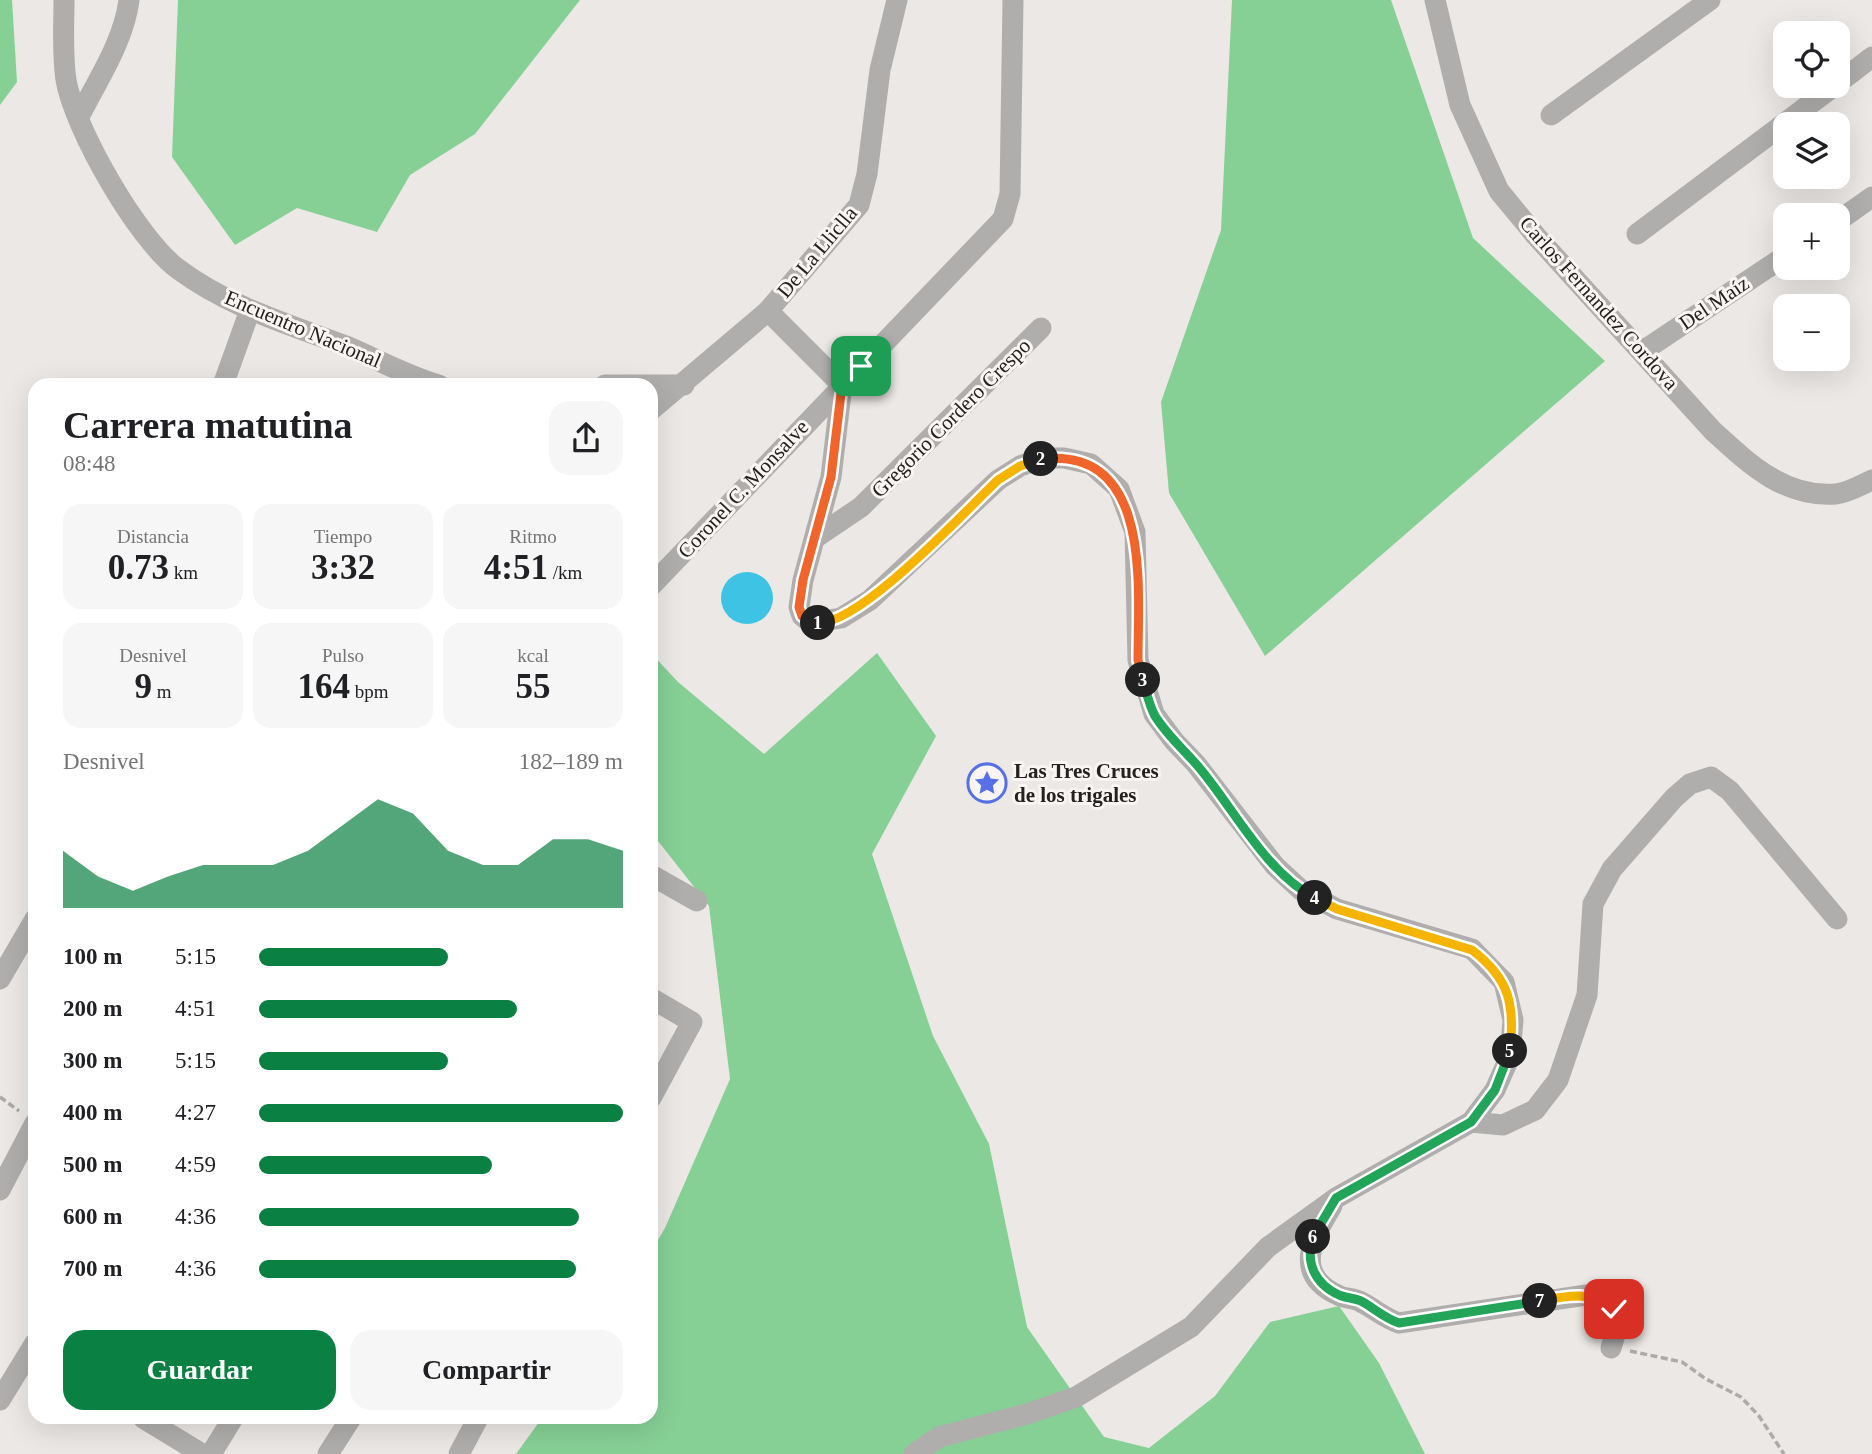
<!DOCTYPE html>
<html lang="es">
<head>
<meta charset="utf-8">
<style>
  :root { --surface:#fff; --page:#f6f6f6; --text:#202124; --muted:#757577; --accent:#0b8043 }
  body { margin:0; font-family:Georgia,serif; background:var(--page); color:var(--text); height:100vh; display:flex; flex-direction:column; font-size:26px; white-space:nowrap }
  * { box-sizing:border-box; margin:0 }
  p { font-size:23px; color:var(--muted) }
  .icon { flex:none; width:38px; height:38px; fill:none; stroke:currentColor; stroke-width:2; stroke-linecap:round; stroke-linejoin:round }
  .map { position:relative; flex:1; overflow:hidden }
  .details { position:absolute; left:28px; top:378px; width:630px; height:1046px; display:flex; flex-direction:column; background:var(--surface); border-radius:21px; box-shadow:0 7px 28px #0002 }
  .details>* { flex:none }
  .tools { position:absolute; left:1773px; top:21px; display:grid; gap:14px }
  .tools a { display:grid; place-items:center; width:77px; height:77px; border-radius:14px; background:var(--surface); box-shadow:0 7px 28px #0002; font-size:35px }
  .pin { position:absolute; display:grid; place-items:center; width:60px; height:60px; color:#fff; margin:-30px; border-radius:14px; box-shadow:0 4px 10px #0006 }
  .km { position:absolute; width:35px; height:35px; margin:-18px; border-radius:50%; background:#222; color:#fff; font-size:19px; line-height:35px; text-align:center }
  .round { display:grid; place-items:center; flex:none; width:74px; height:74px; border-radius:21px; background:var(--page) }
  .headline { display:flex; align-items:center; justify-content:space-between; height:119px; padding:0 35px }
  h1 { font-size:38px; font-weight:800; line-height:52px }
  .stats { display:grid; grid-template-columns:repeat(3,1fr); gap:10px; height:119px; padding:7px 35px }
  .stats div { display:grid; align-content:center; border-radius:18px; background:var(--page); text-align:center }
  .stats b { font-size:35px; font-weight:800 }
  .stats small { font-size:19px; font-weight:400 }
  .stats p { font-size:19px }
  .chart { height:196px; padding:14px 35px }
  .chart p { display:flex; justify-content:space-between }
  .chart svg { width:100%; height:126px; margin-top:7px; fill:var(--accent); opacity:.7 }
  .primary-button { display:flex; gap:14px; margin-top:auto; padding:14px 35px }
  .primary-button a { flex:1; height:80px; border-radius:21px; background:var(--accent); color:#fff; font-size:28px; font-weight:800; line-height:80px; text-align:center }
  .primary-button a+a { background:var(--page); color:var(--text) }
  ul { padding:0 35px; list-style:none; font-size:23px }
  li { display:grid; grid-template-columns:112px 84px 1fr; align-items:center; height:52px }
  li i { height:18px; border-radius:9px; background:var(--accent) }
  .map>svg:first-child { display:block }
  .green { fill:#86d096 }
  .water { fill:#3ec3e5 }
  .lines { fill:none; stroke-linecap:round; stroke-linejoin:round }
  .path { stroke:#adaba9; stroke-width:3.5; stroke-dasharray:7 3.5; stroke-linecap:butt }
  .minor { stroke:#b0aead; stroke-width:21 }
  .split-1-casing { stroke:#fff; stroke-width:14 }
  .split-2-casing { stroke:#fff; stroke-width:14 }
  .split-3-casing { stroke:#fff; stroke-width:14 }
  .split-4-casing { stroke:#fff; stroke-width:14 }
  .split-5-casing { stroke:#fff; stroke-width:14 }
  .split-6-casing { stroke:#fff; stroke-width:14 }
  .split-7-casing { stroke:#fff; stroke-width:14 }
  .split-8-casing { stroke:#fff; stroke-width:14 }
  .split-1 { stroke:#f0652b; stroke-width:9 }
  .split-2 { stroke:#f5b400; stroke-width:9 }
  .split-3 { stroke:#f0652b; stroke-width:9 }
  .split-4 { stroke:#22a559; stroke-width:9 }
  .split-5 { stroke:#f5b400; stroke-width:9 }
  .split-6 { stroke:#22a559; stroke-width:9 }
  .split-7 { stroke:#22a559; stroke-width:9 }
  .split-8 { stroke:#f5b400; stroke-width:9 }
  .labels { text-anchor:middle; stroke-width:6; stroke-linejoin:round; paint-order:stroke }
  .street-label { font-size:21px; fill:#232221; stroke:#f8f5f2 }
  .poi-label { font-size:21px; font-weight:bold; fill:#232221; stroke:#f8f5f2; text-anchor:start }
</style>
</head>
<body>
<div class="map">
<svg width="1872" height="1454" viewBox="0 0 1872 1454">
  <rect width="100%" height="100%" fill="#ebe8e5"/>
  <g class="green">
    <polygon points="0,0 12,0 17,82 0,105"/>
    <polygon points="178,0 580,0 475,134 410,175 377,232 297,208 235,245 172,157"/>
    <polygon points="1232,0 1391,0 1473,238 1605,361 1265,656 1169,493 1161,402 1221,230"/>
    <polygon points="651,653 678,682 764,754 877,653 936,736 872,854 933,1036 989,1144 1027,1327 1104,1437 1149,1448 1215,1396 1270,1322 1339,1306 1379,1363 1425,1454 516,1454 542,1418 651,1418 651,1252 665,1228 730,1079 709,906 651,832"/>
  </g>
  <circle class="water" cx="747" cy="598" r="26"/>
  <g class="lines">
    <g class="path">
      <polyline points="0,1097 19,1111"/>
      <polyline points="1630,1351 1682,1362 1706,1379 1741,1397 1759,1416 1784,1454"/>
    </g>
    <g class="minor">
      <path d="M 64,0 C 64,26 62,54 66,80 C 74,128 138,240 178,269 C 229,307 288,324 346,346 C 377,359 407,376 439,385"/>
      <path d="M 1435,0 L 1460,105 L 1499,191 L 1536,236 L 1713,431 C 1748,463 1784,498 1836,494 C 1847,493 1861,485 1872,480"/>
      <polyline points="1838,83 1872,57"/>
      <polyline points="1551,115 1710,0"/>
      <path d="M 79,117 C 97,81 124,41 129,0"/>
      <polyline points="1838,221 1872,197"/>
      <polyline points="1637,234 1834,86"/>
      <polyline points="768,311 842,385"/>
      <polyline points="1643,351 1785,256"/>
      <polyline points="223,385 250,310"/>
      <polyline points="605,385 684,385"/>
      <polyline points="842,385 831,477 803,580 799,607 802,616 811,623 841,618 870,600 998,480 1020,466 1043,458 1064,458 1091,464 1119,489 1135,532 1138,660 1154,714 1174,741 1196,764 1275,866 1301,890 1337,909 1472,949 1504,982 1513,1020 1510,1056 1495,1090 1471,1122 1336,1198 1268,1247 1191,1327 1076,1397 1027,1414 939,1437 914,1454"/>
      <polyline points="651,410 768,311 859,205 867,174 880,70 897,0"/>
      <polyline points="815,538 861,507 1041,328"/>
      <polyline points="651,586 1003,219 1010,194 1013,0"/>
      <polyline points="651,875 697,901"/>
      <polyline points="0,979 35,919"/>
      <polyline points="651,998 692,1022 651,1098"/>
      <polyline points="1471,1122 1503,1125 1535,1110 1558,1080 1587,995 1593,904 1612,869 1674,798 1690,784 1711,777 1730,791 1837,919"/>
      <polyline points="0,1190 35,1123"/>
      <path d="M 1332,1206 C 1312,1239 1292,1275 1340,1296 C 1347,1299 1355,1298 1361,1302 C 1375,1309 1384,1318 1399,1323 L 1586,1295 C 1604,1299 1612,1304 1619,1321 L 1611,1348"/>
      <polyline points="0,1400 35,1343"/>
      <polyline points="143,1418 202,1454"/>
      <polyline points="211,1454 233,1418"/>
      <polyline points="328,1454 351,1418"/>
      <polyline points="459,1454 478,1418"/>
    </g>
  </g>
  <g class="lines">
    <g class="split-1-casing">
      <polyline id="split-1" points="818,623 811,623 802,616 799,607 803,580 831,477 842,385 861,366"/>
    </g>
    <g class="split-2-casing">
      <path id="split-2" d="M 818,623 C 862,623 963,513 998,480 L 1020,466 L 1041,459"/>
    </g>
    <g class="split-3-casing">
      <path id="split-3" d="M 1041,459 C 1153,446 1138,587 1138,660 L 1143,680"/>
    </g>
    <g class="split-4-casing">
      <path id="split-4" d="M 1143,680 C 1146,691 1149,705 1155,716 C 1167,735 1183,749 1197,765 C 1234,808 1264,871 1315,898"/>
    </g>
    <g class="split-5-casing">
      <path id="split-5" d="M 1315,898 L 1337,909 L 1472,950 C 1510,979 1515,1005 1510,1051"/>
    </g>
    <g class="split-6-casing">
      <polyline id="split-6" points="1313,1237 1336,1198 1471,1122 1495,1090 1510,1051"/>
    </g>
    <g class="split-7-casing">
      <path id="split-7" d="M 1313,1237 C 1305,1263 1315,1284 1339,1295 C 1346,1298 1354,1298 1361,1301 C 1374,1308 1384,1318 1399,1323 L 1540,1301"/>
    </g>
    <g class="split-8-casing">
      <path id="split-8" d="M 1540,1301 C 1566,1296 1593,1290 1614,1309"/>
    </g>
    <use href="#split-1" class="split-1"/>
    <use href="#split-2" class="split-2"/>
    <use href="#split-3" class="split-3"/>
    <use href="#split-4" class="split-4"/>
    <use href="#split-5" class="split-5"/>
    <use href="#split-6" class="split-6"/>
    <use href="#split-7" class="split-7"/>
    <use href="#split-8" class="split-8"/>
  </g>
  <defs>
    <g id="sight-ring" transform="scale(2.0125)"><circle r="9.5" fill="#f8f5f2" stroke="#5770e6" stroke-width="1.5"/><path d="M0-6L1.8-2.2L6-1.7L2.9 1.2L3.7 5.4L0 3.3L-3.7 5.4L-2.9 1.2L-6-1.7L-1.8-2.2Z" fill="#5770e6"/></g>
  </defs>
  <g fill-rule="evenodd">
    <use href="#sight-ring" x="987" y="783"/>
  </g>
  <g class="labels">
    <g class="street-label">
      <text transform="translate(817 252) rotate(-50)" y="7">De La Lliclla</text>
      <text transform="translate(1599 303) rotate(48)" y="7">Carlos Fernandez Cordova</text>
      <text transform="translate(1714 303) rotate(-34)" y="7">Del Maíz</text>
      <text transform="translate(303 329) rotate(23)" y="7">Encuentro Nacional</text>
      <text transform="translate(951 418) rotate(-45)" y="7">Gregorio Cordero Crespo</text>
      <text transform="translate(743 489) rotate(-47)" y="7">Coronel C. Monsalve</text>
    </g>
    <g class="poi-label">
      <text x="1014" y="778">Las Tres Cruces<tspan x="1014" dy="24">de los trigales</tspan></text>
    </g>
  </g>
</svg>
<div class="tools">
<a><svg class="icon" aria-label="locate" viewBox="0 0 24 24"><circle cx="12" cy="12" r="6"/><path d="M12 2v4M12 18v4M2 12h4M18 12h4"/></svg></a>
<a><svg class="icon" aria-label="layers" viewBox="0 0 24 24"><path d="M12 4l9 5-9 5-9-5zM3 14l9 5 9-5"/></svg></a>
<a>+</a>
<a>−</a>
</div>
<div class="pin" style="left:861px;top:366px;background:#1e9e55"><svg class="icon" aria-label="arrive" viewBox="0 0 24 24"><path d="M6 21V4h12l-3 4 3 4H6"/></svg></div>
<div class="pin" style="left:1614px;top:1309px;background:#d93025"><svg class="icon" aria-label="check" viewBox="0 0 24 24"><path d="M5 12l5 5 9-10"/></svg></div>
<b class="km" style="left:818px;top:623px">1</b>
<b class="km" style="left:1041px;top:459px">2</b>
<b class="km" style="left:1143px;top:680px">3</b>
<b class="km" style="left:1315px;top:898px">4</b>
<b class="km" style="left:1510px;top:1051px">5</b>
<b class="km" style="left:1313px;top:1237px">6</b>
<b class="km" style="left:1540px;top:1301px">7</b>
<section class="details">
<div class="headline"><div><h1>Carrera matutina</h1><p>08:48</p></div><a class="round"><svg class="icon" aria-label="share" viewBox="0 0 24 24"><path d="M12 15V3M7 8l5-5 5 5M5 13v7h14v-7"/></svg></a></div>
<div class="stats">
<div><p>Distancia</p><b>0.73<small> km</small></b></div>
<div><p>Tiempo</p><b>3:32</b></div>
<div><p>Ritmo</p><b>4:51<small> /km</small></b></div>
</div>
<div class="stats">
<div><p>Desnivel</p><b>9<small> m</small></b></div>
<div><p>Pulso</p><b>164<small> bpm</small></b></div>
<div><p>kcal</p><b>55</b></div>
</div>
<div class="chart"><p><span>Desnivel</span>182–189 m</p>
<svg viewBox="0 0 160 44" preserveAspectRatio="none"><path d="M0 44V24L10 33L20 38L30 33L40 29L50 29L60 29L70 24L80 15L90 6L100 11L110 24L120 29L130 29L140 20L150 20L160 24V44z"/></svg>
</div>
<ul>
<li><b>100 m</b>5:15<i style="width:52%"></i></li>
<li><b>200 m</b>4:51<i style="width:71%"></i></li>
<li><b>300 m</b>5:15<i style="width:52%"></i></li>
<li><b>400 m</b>4:27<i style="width:100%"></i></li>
<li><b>500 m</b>4:59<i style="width:64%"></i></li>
<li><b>600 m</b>4:36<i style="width:88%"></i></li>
<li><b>700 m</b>4:36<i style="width:87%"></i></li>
</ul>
<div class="primary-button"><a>Guardar</a><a>Compartir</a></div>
</section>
</div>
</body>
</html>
